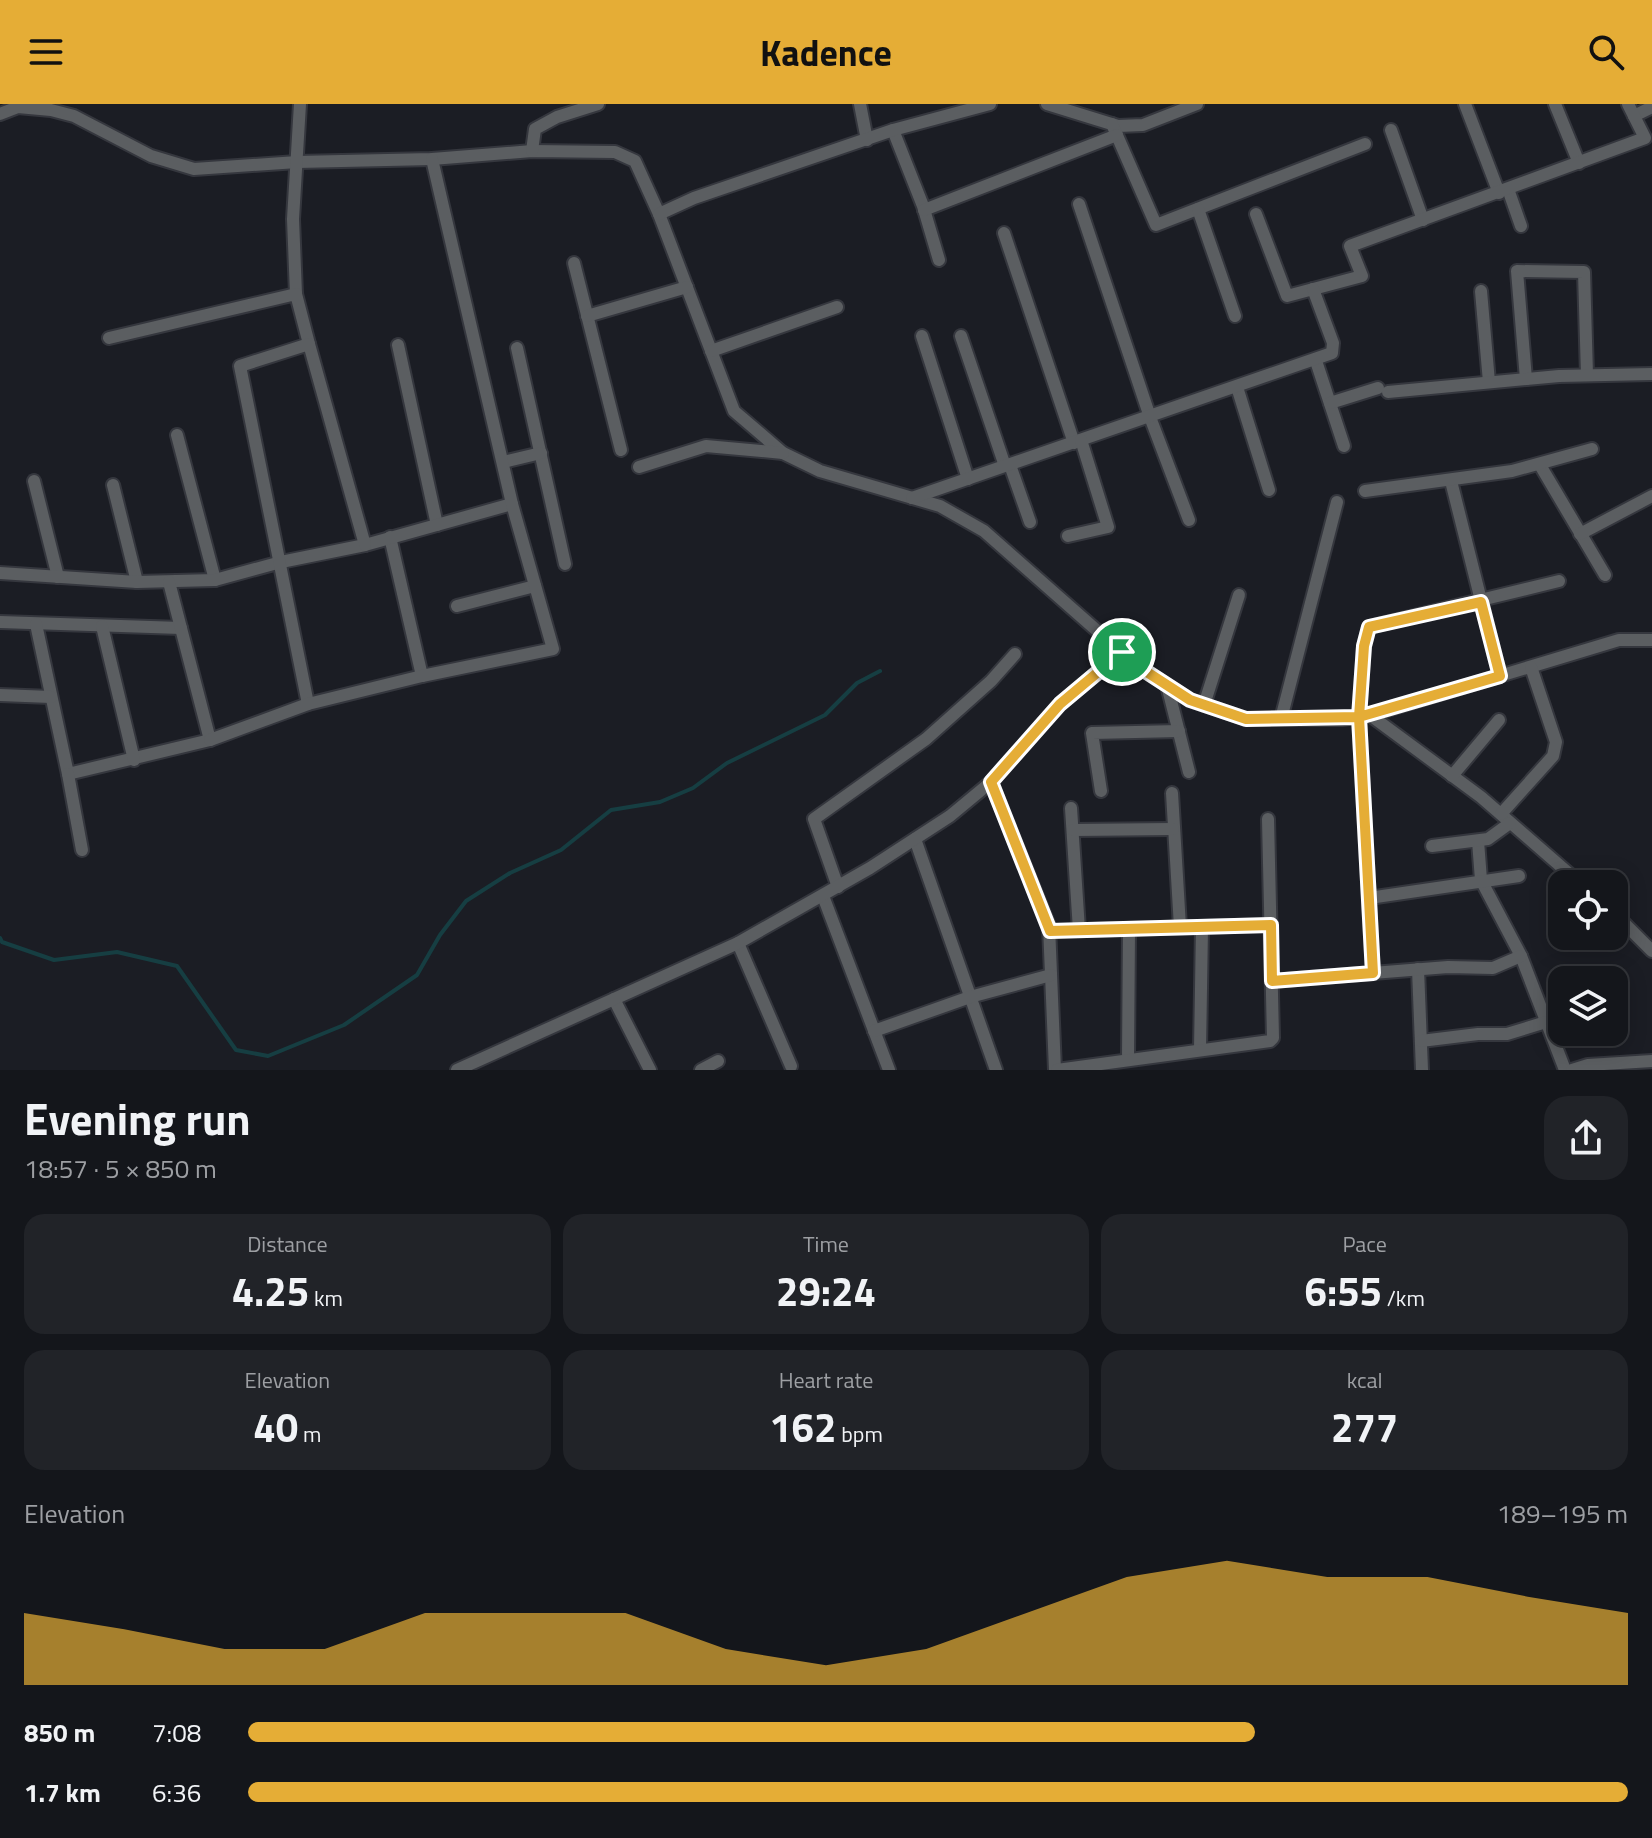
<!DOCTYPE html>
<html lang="en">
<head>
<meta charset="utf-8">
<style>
  :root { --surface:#14161b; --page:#212328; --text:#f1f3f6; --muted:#9d9fa3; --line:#33353a; --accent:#e5ad36 }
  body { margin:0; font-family:"Titillium Web",sans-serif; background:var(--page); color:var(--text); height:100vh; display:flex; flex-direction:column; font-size:30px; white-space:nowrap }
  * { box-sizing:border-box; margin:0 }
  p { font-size:26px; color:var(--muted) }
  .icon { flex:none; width:44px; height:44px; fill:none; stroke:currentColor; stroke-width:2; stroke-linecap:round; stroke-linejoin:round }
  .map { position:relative; height:966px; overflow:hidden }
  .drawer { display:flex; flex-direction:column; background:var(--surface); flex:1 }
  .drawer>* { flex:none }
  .buttons { position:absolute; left:1548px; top:766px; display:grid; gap:16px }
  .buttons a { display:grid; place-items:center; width:80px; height:80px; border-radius:16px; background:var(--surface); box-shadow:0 4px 20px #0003,0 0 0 2px var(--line); font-size:40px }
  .pin { position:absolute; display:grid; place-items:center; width:68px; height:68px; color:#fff; margin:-34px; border:4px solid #fff; border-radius:50%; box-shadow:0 2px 8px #0007 }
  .round { display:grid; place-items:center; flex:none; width:84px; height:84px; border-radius:24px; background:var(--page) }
  .overview { display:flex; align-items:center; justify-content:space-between; height:136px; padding:0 24px }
  h1 { font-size:44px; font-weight:700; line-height:60px }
  .figures { display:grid; grid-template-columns:repeat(3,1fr); gap:12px; height:136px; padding:8px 24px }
  .figures div { display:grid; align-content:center; border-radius:20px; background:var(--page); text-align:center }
  .figures b { font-size:40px; font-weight:700 }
  .figures small { font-size:22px; font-weight:400 }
  .figures p { font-size:22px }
  .chart { height:224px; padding:16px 24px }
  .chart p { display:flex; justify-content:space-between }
  .chart svg { width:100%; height:144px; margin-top:8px; fill:var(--accent); opacity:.7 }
  ul { padding:0 24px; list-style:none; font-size:26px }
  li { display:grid; grid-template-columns:128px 96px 1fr; align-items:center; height:60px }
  li i { height:20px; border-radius:10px; background:var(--accent) }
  header { display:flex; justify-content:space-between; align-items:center; height:104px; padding:0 24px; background:var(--accent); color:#111; font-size:36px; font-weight:700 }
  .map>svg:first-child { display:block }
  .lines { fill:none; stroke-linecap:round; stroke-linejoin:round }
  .stream { stroke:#163e42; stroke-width:4 }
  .minor-casing { stroke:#35373e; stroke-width:16 }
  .minor { stroke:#5b5e61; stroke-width:12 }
  .route-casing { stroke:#fff; stroke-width:16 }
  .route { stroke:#e5ad36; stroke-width:10 }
</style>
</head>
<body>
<header><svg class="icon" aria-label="menu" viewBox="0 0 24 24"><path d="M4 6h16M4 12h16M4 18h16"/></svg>Kadence<svg class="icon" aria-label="search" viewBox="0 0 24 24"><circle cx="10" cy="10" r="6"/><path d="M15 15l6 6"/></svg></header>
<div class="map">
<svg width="1652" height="966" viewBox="0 0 1652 966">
  <rect width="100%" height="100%" fill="#1b1d24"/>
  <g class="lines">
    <polyline class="stream" points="0,834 2,838 54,856 117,848 177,862 236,946 268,952 344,921 417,871 440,831 466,797 510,769 561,746 611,706 660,698 693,684 727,659 825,611 857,579 880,567"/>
    <g class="minor-casing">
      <g id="minor">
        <polyline points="860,0 867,36"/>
        <polyline points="1047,0 1118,22 1143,21 1197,0"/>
        <polyline points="1465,0 1499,89"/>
        <polyline points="1555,0 1579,59"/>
        <polyline points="0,10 18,3 51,6 74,12 151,52 194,65 297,58 432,55 532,47 615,48 635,57 659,110 734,307 783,349 820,367 940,402 984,427 1136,561 1190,596 1246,615 1342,615 1370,611 1619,536 1652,536"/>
        <polyline points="1634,12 1652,3"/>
        <polyline points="1112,20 1156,121 1365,40"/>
        <polyline points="893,26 923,102 939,156"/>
        <polyline points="1391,26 1423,116"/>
        <polyline points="532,47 535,25 557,13 598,0"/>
        <polyline points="1508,85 1521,122"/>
        <polyline points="1079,100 1150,313 1189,416"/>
        <polyline points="1198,105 1235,212"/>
        <polyline points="924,106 1117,31"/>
        <polyline points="659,110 694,94 893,26 990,0"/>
        <polyline points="1256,110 1287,192 1362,172 1350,142 1645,34 1628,0"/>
        <polyline points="1004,129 1074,339"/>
        <polyline points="574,159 621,346"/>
        <polyline points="1481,187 1489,278"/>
        <polyline points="296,190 293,115 300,0"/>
        <polyline points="587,212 687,183"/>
        <polyline points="922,232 968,375"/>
        <polyline points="961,232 1005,362"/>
        <polyline points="109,234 296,190 309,240"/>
        <polyline points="398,241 437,421"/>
        <polyline points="517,244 565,460"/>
        <polyline points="711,247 837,203"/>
        <polyline points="1316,257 1344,342"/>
        <polyline points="1526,275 1517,167 1584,168 1587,271"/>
        <polyline points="1237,283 1269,386"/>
        <polyline points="1388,288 1559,272 1652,270"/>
        <polyline points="1330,299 1378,284"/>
        <polyline points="177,331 215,476"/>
        <polyline points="503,358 541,349"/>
        <polyline points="1010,361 1030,418"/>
        <polyline points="1540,361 1605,471"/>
        <polyline points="639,363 706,342 783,349"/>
        <polyline points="34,377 58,473"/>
        <polyline points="1451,377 1500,572"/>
        <polyline points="113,381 137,478"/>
        <polyline points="1365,387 1512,367 1592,345"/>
        <polyline points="912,394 1332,249 1333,239 1313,185"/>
        <polyline points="1580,430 1652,392"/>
        <polyline points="1068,432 1108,423 1081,336"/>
        <polyline points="390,433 422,572"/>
        <polyline points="0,469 137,478 215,476 281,458 365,441 512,400"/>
        <polyline points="457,502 535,482"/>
        <polyline points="0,518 181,524"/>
        <polyline points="36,520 68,670 210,636 169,478"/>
        <polyline points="102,522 134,656"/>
        <polyline points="1167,581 1189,668"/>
        <polyline points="0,591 51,593"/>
        <polyline points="308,600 240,262 309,240 365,441"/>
        <polyline points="1204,601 1239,491"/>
        <polyline points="1370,611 1481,693 1581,780"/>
        <polyline points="1281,615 1337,398"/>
        <polyline points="210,636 308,600 422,572 553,545 512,400 432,55"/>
        <polyline points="68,670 82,746"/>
        <polyline points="1452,672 1499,616"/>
        <polyline points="991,678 1049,822 1055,966"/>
        <polyline points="1101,687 1092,629 1179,627"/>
        <polyline points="1172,689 1180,823"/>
        <polyline points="1071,704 1079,826"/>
        <polyline points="1501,710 1553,652 1556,638 1531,563"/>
        <polyline points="1073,726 1173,725"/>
        <polyline points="915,735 996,966"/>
        <polyline points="1478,737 1481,776 1521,852 1565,966"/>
        <polyline points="1432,742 1488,735 1510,719"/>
        <polyline points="838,783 814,715 926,635 991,577 1015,550"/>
        <polyline points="823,792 889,966"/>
        <polyline points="1369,794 1519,772"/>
        <polyline points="1614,809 1652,847"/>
        <polyline points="1050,827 1271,821"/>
        <polyline points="738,839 791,962"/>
        <polyline points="1418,865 1422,966"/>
        <polyline points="1373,869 1359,613 1364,542 1369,523 1559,477"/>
        <polyline points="1272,877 1448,863 1493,864 1521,852"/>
        <polyline points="614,895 650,966"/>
        <polyline points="874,927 970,893 1051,871"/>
        <polyline points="1421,937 1478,930 1507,930 1546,918"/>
        <polyline points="1200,946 1202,823"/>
        <polyline points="1128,956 1129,825"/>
        <polyline points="457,966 738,839 870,764 950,712 991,678 1060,600 1122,548"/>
        <polyline points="701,966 718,957"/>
        <polyline points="1057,966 1270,937 1273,934 1268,715"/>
        <polyline points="1572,966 1588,961 1652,957"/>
      </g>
    </g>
    <use href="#minor" class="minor"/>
  </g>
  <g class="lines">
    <g class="route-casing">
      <polyline id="route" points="1122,548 1060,600 991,678 1050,827 1271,821 1272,877 1373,869 1359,613 1500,572 1481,498 1369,523 1364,542 1359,613 1246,615 1190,596 1136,561 1122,548"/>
    </g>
    <use href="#route" class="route"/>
  </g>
</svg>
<div class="buttons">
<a><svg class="icon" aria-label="locate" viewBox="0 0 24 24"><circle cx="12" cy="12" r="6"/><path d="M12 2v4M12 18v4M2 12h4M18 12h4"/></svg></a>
<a><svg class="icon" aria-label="layers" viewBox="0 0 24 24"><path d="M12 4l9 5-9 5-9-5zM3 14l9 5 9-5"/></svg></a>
</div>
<div class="pin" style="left:1122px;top:548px;background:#1e9e55"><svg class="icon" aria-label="arrive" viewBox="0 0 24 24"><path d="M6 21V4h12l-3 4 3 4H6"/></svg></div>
</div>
<section class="drawer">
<div class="overview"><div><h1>Evening run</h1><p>18:57 · 5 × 850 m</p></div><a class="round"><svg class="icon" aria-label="share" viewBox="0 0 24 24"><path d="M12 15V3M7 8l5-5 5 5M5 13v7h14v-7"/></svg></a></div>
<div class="figures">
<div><p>Distance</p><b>4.25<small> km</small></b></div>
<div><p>Time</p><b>29:24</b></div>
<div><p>Pace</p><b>6:55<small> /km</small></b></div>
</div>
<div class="figures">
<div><p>Elevation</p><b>40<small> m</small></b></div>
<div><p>Heart rate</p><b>162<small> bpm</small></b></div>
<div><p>kcal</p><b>277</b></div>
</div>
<div class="chart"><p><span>Elevation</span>189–195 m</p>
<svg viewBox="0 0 160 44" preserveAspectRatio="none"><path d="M0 44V22L10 27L20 33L30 33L40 22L50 22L60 22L70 33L80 38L90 33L100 22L110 11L120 6L130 11L140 11L150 17L160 22V44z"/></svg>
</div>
<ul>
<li><b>850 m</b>7:08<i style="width:73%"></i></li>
<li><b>1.7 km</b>6:36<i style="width:100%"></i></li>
</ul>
</section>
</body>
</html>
